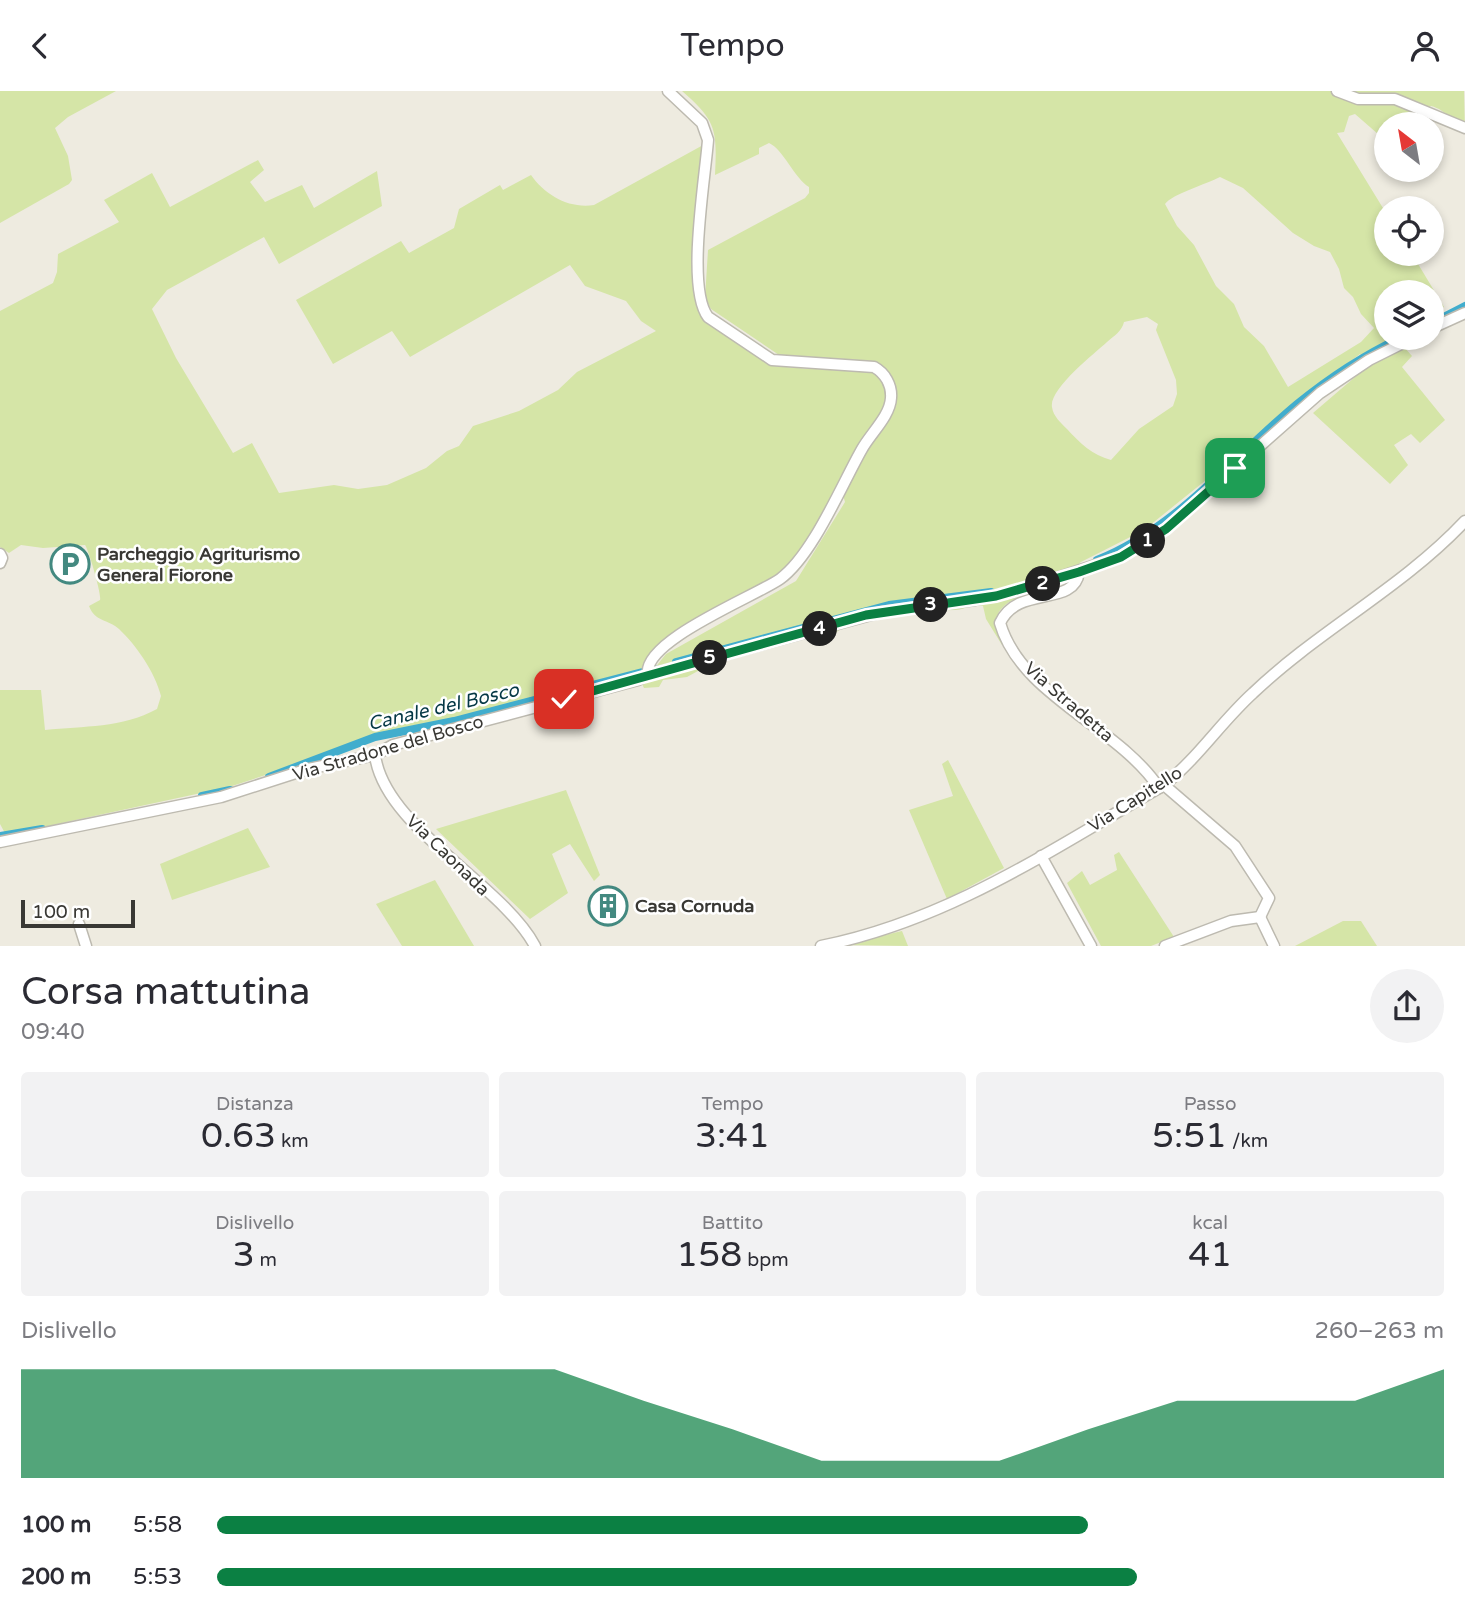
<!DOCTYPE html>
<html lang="it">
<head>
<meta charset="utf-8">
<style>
  :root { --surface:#fff; --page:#f2f2f3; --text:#2b2b33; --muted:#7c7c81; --accent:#0b8043 }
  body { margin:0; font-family:"Varela Round",sans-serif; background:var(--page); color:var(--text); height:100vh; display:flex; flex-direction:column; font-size:26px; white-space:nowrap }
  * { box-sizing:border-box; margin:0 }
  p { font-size:23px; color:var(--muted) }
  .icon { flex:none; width:38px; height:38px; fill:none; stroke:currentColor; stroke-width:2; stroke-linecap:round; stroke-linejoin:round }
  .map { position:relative; height:855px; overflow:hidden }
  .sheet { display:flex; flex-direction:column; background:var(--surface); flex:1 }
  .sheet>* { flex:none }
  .needle { width:46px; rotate:329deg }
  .fabs { position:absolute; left:1374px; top:21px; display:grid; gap:14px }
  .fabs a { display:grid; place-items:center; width:70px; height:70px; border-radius:50%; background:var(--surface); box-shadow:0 4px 10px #0003; font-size:35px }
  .scale { position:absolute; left:21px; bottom:18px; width:114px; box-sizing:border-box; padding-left:7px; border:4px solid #393834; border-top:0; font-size:19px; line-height:24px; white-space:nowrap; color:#393834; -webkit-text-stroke:5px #fff; paint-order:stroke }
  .pin { position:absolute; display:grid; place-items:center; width:60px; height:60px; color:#fff; margin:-30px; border-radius:14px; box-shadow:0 4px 10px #0006 }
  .km { position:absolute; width:35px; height:35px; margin:-18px; border-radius:50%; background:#222; color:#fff; font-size:19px; line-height:35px; text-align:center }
  .round { display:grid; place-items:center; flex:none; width:74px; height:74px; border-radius:37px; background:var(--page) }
  .summary { display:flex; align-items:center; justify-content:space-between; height:119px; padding:0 21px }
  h1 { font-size:38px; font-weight:600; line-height:52px }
  .figures { display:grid; grid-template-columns:repeat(3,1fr); gap:10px; height:119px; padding:7px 21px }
  .figures div { display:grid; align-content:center; border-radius:7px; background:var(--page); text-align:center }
  .figures b { font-size:35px; font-weight:600 }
  .figures small { font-size:19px; font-weight:400 }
  .figures p { font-size:19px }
  .chart { height:196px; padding:14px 21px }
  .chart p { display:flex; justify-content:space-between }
  .chart svg { width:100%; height:126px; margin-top:7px; fill:var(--accent); opacity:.7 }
  ul { padding:0 21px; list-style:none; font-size:23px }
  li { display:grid; grid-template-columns:112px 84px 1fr; align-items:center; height:52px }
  li i { height:18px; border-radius:9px; background:var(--accent) }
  header { display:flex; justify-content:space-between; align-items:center; height:91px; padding:0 21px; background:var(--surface); font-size:32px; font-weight:600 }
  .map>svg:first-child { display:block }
  .green { fill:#d5e5a7; fill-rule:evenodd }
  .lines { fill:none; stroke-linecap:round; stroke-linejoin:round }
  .canal { stroke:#41adcd; stroke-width:8 }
  .building { fill:#fabc7d; stroke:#968e87; stroke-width:2 }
  .minor-casing { stroke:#bdbab0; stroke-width:13 }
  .minor { stroke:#fff; stroke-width:10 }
  .route-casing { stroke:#fff; stroke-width:14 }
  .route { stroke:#0b8043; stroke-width:9 }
  .labels { text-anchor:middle; stroke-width:5; stroke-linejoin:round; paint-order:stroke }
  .poi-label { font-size:18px; font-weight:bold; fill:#393834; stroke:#fff; text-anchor:start }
  .street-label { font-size:18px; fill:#393834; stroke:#fff }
  .water-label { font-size:19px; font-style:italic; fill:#053845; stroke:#fff }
</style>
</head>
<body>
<header><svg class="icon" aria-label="back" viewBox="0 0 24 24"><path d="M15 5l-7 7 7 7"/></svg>Tempo<svg class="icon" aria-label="person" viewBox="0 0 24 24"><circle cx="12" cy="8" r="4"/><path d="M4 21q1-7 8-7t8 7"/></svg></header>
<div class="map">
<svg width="1465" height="855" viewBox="0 0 1465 855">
  <rect width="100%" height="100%" fill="#eeebe0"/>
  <g class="green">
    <polygon points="0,0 116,0 68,26 55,37 68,65 72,89 69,93 0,132"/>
    <path d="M 682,0 L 1464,0 L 1465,41 C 1452,32 1447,19 1431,15 L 1422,20 L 1429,33 L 1386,33 L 1386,50 L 1355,23 L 1349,25 L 1344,41 L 1337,42 L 1386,122 L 1386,163 L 1412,163 L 1444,216 L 1432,222 L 1432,201 L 1386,201 L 1386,247 L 1396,247 L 1412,265 L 1402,276 L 1445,329 L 1420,352 L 1411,343 L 1394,354 L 1408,374 L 1390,393 L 1313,322 L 1369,274 L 1360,263 L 1278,326 L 1242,360 L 1144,439 L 1081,471 L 1071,480 L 1070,487 C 1051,497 1006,504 998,523 L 999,530 L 1014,551 L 1002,554 L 986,528 L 983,515 C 973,512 966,518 956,519 C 921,519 887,522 853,535 L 847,534 L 832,544 L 803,546 L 779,555 L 755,558 L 749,563 L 720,568 L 687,586 L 663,589 L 659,596 L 644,597 L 642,593 L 666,563 L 796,490 L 845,411 L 841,397 L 788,481 L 733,510 L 646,572 L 637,582 L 449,632 L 363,648 L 315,668 L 229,696 L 6,744 L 0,733 L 0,599 L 41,599 L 45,639 C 84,635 122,637 157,618 L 161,605 C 155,581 136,554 119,538 C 108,528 95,531 89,515 L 100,509 C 102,504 88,457 85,454 L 43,457 L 21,454 L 9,462 L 0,456 L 0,220 L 53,192 L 57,181 L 58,163 L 119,131 L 104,109 L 152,82 L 170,116 L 258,69 L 264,79 L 250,91 L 265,111 L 302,94 L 314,117 L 377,80 L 382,115 L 279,173 L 264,146 L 167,199 L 152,218 L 176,267 L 233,362 L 252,352 L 279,402 L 334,394 L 358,398 L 387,394 L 426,377 L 447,360 L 459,355 L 473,335 L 519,320 L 558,299 L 577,281 L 656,240 L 641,230 L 626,210 L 585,195 L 570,174 L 410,266 L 392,240 L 333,273 L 296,209 L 401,150 L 409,162 L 454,137 L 459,118 L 500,94 L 503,99 L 531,84 C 545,104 569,118 594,114 L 705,53 L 693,200 L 697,217 L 715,236 L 774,275 L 810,278 L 807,267 L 779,264 L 711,218 L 705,207 L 708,159 L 805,107 L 809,102 L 809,96 C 795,88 783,58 769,52 L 759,57 L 759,63 L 715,84 C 717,40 717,30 682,0 ZM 1220,86 L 1243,97 L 1293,142 L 1314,155 L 1330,161 L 1339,178 L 1344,197 L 1353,206 L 1361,223 L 1374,237 L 1361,251 L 1288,296 L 1264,255 L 1244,236 L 1234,213 L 1216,195 L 1194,154 L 1177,135 L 1165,113 C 1172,103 1207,93 1220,86 ZM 1147,226 L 1158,233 L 1156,239 L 1176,289 L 1177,303 L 1173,315 L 1139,338 L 1111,369 C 1092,364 1080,352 1067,338 C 1061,332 1053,325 1052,316 C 1049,298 1094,263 1107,251 C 1114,245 1122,240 1124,231 Z"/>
    <polygon points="948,669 1004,777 947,808 909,719 953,705 942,673"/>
    <polygon points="566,699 600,784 594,790 570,753 552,763 568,802 530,828 436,738"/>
    <polygon points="248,737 270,776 172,809 160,773"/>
    <polygon points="1119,761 1174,846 1151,855 1101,855 1067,792 1082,780 1090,794 1117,779 1114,764"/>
    <polygon points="435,789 474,855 402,855 376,813"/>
    <polygon points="1343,830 1361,830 1377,855 1295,855"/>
    <polygon points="902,840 908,855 842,854"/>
  </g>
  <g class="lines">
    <g class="canal">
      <polyline points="1432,232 1465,215"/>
      <path d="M 1097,469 C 1177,437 1232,367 1297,313 C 1329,287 1364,264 1400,247"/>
      <polyline points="676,571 889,514 991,501"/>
      <polyline points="269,686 375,646 454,630 654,578"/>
      <polyline points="202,705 230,699"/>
      <polyline points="0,745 42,738"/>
    </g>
  </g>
  <polygon class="building" points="615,804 621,817 600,827 594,814"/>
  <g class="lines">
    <g class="minor-casing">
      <g id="minor">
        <polyline points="1337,0 1358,8 1395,8 1465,37"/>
        <polyline points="1432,237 1465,222"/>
        <polyline points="0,463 2,467 0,472"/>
        <path d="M 1079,481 C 1074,517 1018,493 1000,532 C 1021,605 1119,636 1159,697"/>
        <path d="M 648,584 C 641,550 756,505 780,488 C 813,464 842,393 862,358 C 871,342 890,325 891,307 C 892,294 885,282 874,276 L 772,269 L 708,226 C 686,197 705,89 708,49 L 702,32 L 668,0"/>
        <path d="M 375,664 C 384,736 501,792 535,855"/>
        <polyline points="1164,694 1235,755 1269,807 1260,826"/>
        <polyline points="0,751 221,706 308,678 375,664 393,654 638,589 648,584 882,521 975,509 1017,500 1120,466 1166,438 1320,302 1369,269 1413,247"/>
        <polyline points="1041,765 1091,855"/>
        <polyline points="1260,826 1274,855"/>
        <polyline points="79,833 86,855"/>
        <path d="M 821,855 C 950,829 1052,758 1164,694 C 1198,667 1221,631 1253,602 C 1319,539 1402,497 1465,430"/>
        <polyline points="1165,855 1231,830 1260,826"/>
      </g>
    </g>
    <use href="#minor" class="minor"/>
  </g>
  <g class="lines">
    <g class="route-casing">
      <polyline id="route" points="564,608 866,524 996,505 1079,481 1121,466 1166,438 1235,377"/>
    </g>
    <use href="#route" class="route"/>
  </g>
  <defs>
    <g id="parking-ring" transform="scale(2.0125)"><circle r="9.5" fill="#fff" stroke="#438980" stroke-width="1.5"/><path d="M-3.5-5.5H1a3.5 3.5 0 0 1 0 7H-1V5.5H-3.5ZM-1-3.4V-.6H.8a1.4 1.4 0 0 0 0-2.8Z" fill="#438980"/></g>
    <g id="building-ring" transform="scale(2.0125)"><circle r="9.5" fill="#fff" stroke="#438980" stroke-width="1.5"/><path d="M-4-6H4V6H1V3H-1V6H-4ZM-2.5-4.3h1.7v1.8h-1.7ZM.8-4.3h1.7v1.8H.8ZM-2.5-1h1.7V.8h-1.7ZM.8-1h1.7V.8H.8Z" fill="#438980"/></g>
  </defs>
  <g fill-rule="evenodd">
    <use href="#parking-ring" x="70" y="473"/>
    <use href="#building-ring" x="608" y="815"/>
  </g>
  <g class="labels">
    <g class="poi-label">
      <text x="97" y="469">Parcheggio Agriturismo<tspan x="97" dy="21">General Fiorone</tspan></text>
      <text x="635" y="821">Casa Cornuda</text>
    </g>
    <g class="street-label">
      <text transform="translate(1069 611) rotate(41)" y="6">Via Stradetta</text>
      <text transform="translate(388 657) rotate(-16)" y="6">Via Stradone del Bosco</text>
      <text transform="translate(1135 708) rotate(-32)" y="6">Via Capitello</text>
      <text transform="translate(448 764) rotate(44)" y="6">Via Caonada</text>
    </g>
    <g class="water-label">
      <text transform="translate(443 615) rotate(-13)" y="7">Canale del Bosco</text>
    </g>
  </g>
</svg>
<div class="fabs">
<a><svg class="needle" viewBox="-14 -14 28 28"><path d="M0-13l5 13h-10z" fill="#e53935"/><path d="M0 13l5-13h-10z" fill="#7c7c81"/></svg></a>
<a><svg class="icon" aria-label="locate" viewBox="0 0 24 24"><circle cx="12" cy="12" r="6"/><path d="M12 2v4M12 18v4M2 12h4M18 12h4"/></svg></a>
<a><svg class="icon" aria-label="layers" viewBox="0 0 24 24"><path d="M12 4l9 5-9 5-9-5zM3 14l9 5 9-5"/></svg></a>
</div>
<div class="scale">100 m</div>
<div class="pin" style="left:1235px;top:377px;background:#1e9e55"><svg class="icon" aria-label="arrive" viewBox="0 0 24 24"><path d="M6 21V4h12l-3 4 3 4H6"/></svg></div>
<div class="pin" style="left:564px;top:608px;background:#d93025"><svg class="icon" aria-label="check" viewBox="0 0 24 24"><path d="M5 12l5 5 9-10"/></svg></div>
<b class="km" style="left:1148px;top:450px">1</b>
<b class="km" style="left:1043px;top:493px">2</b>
<b class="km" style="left:931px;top:514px">3</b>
<b class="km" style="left:820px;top:538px">4</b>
<b class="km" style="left:710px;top:567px">5</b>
</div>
<section class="sheet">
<div class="summary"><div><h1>Corsa mattutina</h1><p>09:40</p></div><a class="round"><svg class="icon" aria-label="share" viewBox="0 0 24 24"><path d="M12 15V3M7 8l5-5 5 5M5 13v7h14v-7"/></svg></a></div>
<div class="figures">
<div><p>Distanza</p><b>0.63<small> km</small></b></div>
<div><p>Tempo</p><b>3:41</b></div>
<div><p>Passo</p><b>5:51<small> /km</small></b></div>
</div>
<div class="figures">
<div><p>Dislivello</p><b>3<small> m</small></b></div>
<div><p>Battito</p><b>158<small> bpm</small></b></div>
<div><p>kcal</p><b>41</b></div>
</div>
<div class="chart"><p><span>Dislivello</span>260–263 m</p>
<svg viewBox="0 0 160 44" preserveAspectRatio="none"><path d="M0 44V6L10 6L20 6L30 6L40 6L50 6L60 6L70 17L80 27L90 38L100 38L110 38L120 27L130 17L140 17L150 17L160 6V44z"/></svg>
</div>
<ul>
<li><b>100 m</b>5:58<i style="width:71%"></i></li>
<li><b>200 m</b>5:53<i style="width:75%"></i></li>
</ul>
</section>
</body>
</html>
